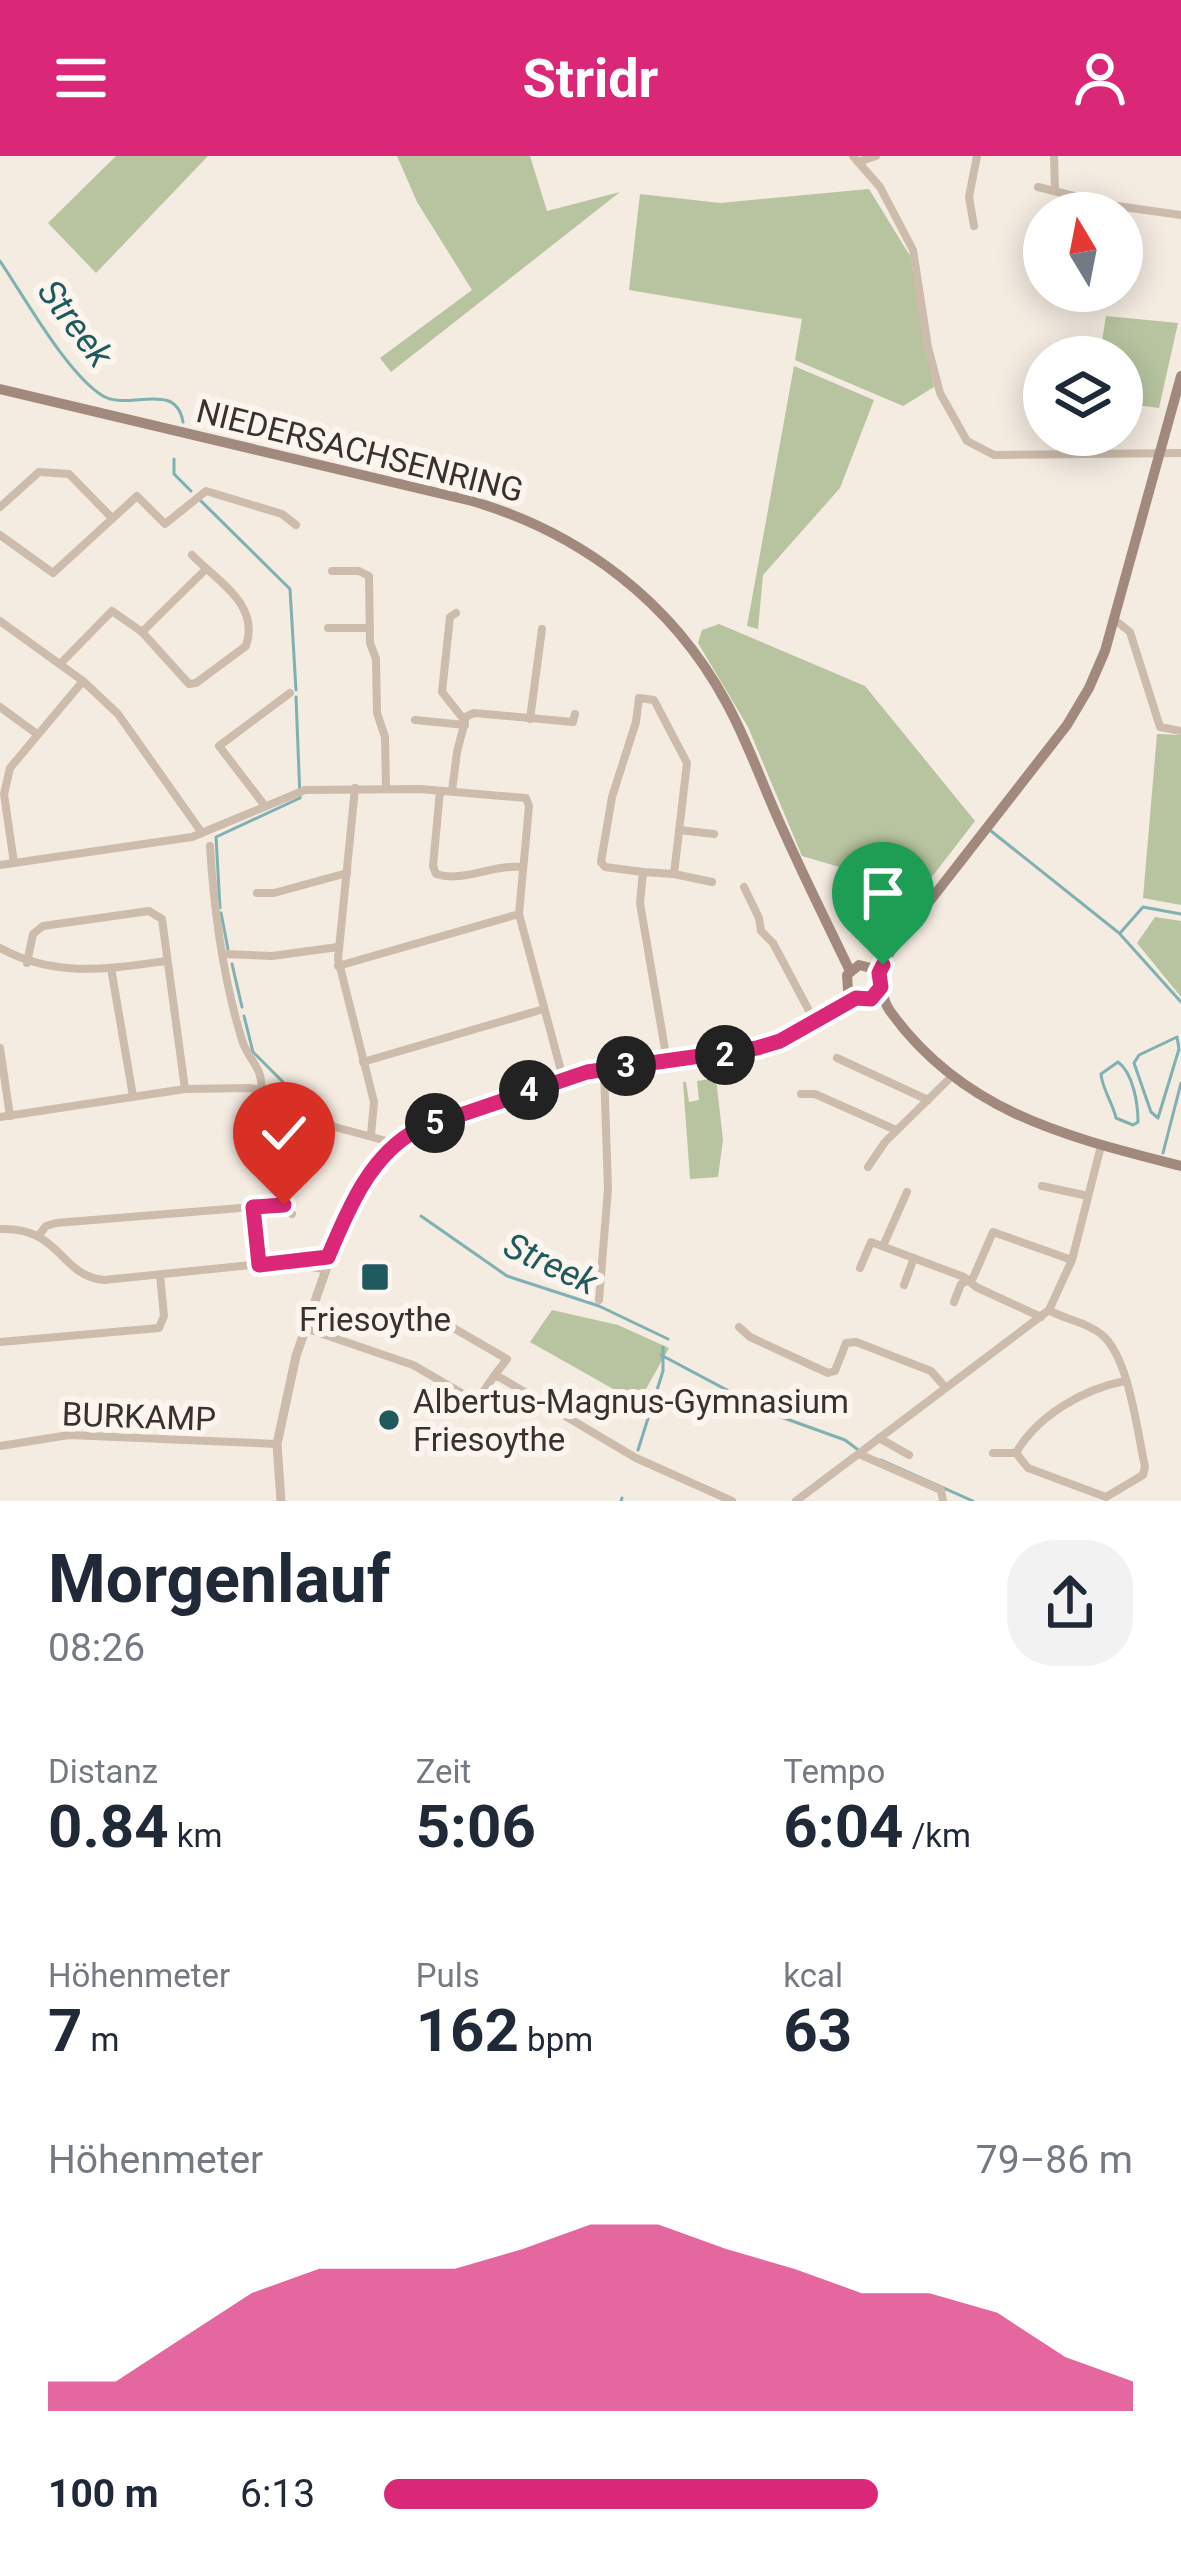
<!DOCTYPE html>
<html lang="de">
<head>
<meta charset="utf-8">
<style>
  :root { --surface:#fff; --page:#f2f2f3; --text:#1f2937; --muted:#747a83; --accent:#db2777 }
  body { margin:0; font-family:Roboto,sans-serif; background:var(--page); color:var(--text); height:100vh; display:flex; flex-direction:column; font-size:45px; white-space:nowrap }
  * { box-sizing:border-box; margin:0 }
  p { font-size:39px; color:var(--muted) }
  .icon { flex:none; width:66px; height:66px; fill:none; stroke:currentColor; stroke-width:2; stroke-linecap:round; stroke-linejoin:round }
  .map { position:relative; height:1345px; overflow:hidden }
  .drawer { display:flex; flex-direction:column; background:var(--surface); flex:1 }
  .drawer>* { flex:none }
  .needle { width:78px; rotate:350deg }
  .fabs { position:absolute; left:1023px; top:36px; display:grid; gap:24px }
  .fabs a { display:grid; place-items:center; width:120px; height:120px; border-radius:50%; background:var(--surface); box-shadow:0 6px 30px #0003; font-size:60px }
  .pin { position:absolute; display:grid; place-items:center; width:102px; height:102px; color:#fff; margin:-123px -51px; border-radius:50% 50% 50% 0; rotate:-45deg; box-shadow:0 0 12px #0007 }
  .pin .icon { rotate:45deg }
  .km { position:absolute; width:60px; height:60px; margin:-30px; border-radius:50%; background:#222; color:#fff; font-size:33px; line-height:60px; text-align:center }
  .round { display:grid; place-items:center; flex:none; width:126px; height:126px; border-radius:48px; background:var(--page) }
  .summary { display:flex; align-items:center; justify-content:space-between; height:204px; padding:0 48px }
  h1 { font-size:66px; font-weight:700; line-height:90px }
  .figures { display:grid; grid-template-columns:repeat(3,1fr); gap:18px; height:204px; padding:12px 48px }
  .figures div { display:grid; align-content:center }
  .figures b { font-size:60px; font-weight:700 }
  .figures small { font-size:33px; font-weight:400 }
  .figures p { font-size:33px }
  .chart { height:336px; padding:24px 48px }
  .chart p { display:flex; justify-content:space-between }
  .chart svg { width:100%; height:216px; margin-top:12px; fill:var(--accent); opacity:.7 }
  ul { padding:0 48px; list-style:none; font-size:39px }
  li { display:grid; grid-template-columns:192px 144px 1fr; align-items:center; height:90px }
  li i { height:30px; border-radius:15px; background:var(--accent) }
  header { display:flex; justify-content:space-between; align-items:center; height:156px; padding:0 48px; background:var(--accent); color:#fff; font-size:54px; font-weight:700 }
  .map>svg:first-child { display:block }
  .green { fill:#b8c4a0 }
  .lines { fill:none; stroke-linecap:round; stroke-linejoin:round }
  .stream { stroke:#7fb0b2; stroke-width:3 }
  .minor { stroke:#cdbbac; stroke-width:8 }
  .tertiary { stroke:#cdbbac; stroke-width:9 }
  .secondary { stroke:#a18a7d; stroke-width:10 }
  .route-casing { stroke:#fff; stroke-width:24 }
  .route { stroke:#db2777; stroke-width:15 }
  .poi-dot { fill:#1f5a5e; stroke:#fbf5ee; stroke-width:4.5 }
  .labels { text-anchor:middle; stroke-width:12; stroke-linejoin:round; paint-order:stroke }
  .street-label { font-size:33px; fill:#3b302b; stroke:#fbf5ee }
  .poi-label { font-size:33px; fill:#3b302b; stroke:#fbf5ee }
  .water-label { font-size:36px; font-style:italic; fill:#1f5a5e; stroke:#fbf5ee }
</style>
</head>
<body>
<header><svg class="icon" aria-label="menu" viewBox="0 0 24 24"><path d="M4 6h16M4 12h16M4 18h16"/></svg>Stridr<svg class="icon" aria-label="person" viewBox="0 0 24 24"><circle cx="12" cy="8" r="4"/><path d="M4 21q1-7 8-7t8 7"/></svg></header>
<div class="map">
<svg width="1181" height="1345" viewBox="0 0 1181 1345">
  <rect width="100%" height="100%" fill="#f4ebe1"/>
  <g class="green">
    <polygon points="116,0 208,0 96,117 48,67"/>
    <polygon points="397,0 530,0 547,55 620,36 391,216 380,202 472,134 417,46"/>
    <polygon points="869,33 915,108 921,169 934,231 903,250 795,204 802,163 629,134 640,38 720,47"/>
    <polygon points="1106,160 1178,167 1159,252 1122,247 1122,201 1065,201 1066,189 1101,191"/>
    <polygon points="794,210 874,244 840,332 763,419 758,473 747,470"/>
    <polygon points="719,468 865,530 975,665 921,735 802,700 748,571 698,487 702,474"/>
    <polygon points="1157,578 1181,579 1181,749 1143,742"/>
    <polygon points="1155,761 1181,765 1181,841 1137,787"/>
    <polygon points="716,922 723,984 718,1021 690,1023 683,926 686,926 689,946 699,944 697,925"/>
    <polygon points="552,1154 618,1169 669,1192 638,1247 530,1186"/>
  </g>
  <g class="lines">
    <g class="stream">
      <path d="M 0,105 C 25,142 67,218 103,240 C 129,255 176,224 183,266"/>
      <polyline points="174,303 174,318 191,335"/>
      <polyline points="201,345 290,433 296,534"/>
      <polyline points="991,675 1119,777 1181,846"/>
      <polyline points="220,752 216,681 300,642 296,541"/>
      <polyline points="221,757 228,793"/>
      <polyline points="1121,776 1143,751 1181,758"/>
      <polyline points="232,808 242,851"/>
      <polyline points="244,860 253,896 283,926"/>
      <polygon points="1177,881 1179,893 1158,962 1151,956 1134,907 1139,899"/>
      <path d="M 1118,906 C 1133,917 1138,947 1138,966 L 1133,969 L 1116,962 C 1113,947 1102,933 1101,918 Z"/>
      <polyline points="1163,997 1181,927"/>
      <polyline points="421,1060 507,1120 599,1150 668,1183"/>
      <polyline points="661,1199 770,1257 845,1284 857,1293"/>
      <polyline points="638,1294 663,1215 663,1191"/>
      <polyline points="881,1304 973,1345"/>
      <polyline points="621,1345 622,1342"/>
    </g>
    <g class="minor">
      <polyline points="853,0 880,31 913,94 928,191 940,237 967,285 994,299 1181,297"/>
      <polyline points="1054,0 1055,34"/>
      <polyline points="858,6 876,0"/>
      <polyline points="1038,31 1110,49 1181,59"/>
      <polyline points="974,70 969,41 977,0"/>
      <polyline points="0,351 39,316 69,318 112,362"/>
      <polyline points="0,379 53,417 137,340 165,368 206,335 282,358 296,369"/>
      <polyline points="332,415 359,415 369,420 370,487 376,503 377,557 385,581 386,632"/>
      <polyline points="1115,464 1130,476 1160,571 1181,575"/>
      <polyline points="0,465 83,525 118,558 202,677"/>
      <polyline points="328,472 370,472"/>
      <path d="M 142,476 L 189,528 L 196,527 L 246,490 C 260,448 218,426 192,399"/>
      <polyline points="60,508 112,455 142,476 206,413"/>
      <polyline points="0,551 37,578"/>
      <polyline points="463,562 474,557 573,566 575,558"/>
      <polyline points="530,563 542,473"/>
      <polyline points="415,564 465,569"/>
      <polyline points="355,632 338,803 374,946 371,979"/>
      <path d="M 440,635 L 433,710 L 436,718 C 463,727 493,708 522,711"/>
      <polyline points="452,635 457,596 465,565 442,536 450,461 456,457"/>
      <polyline points="265,650 219,590 290,537"/>
      <polyline points="679,674 714,678"/>
      <path d="M 210,690 C 214,755 223,822 242,884 C 248,904 264,912 261,934"/>
      <polyline points="14,707 4,638 10,612 83,525"/>
      <polyline points="0,709 192,681 305,634 420,633 526,642 529,650 519,758 563,922"/>
      <polyline points="643,716 674,718 687,607 654,544 639,542 636,566 612,641 601,706 605,711 643,716 640,747 667,905"/>
      <polyline points="674,718 712,726"/>
      <polyline points="744,731 759,762 761,775 773,787 815,866"/>
      <polyline points="257,737 274,737 347,717"/>
      <path d="M 0,792 C 55,822 107,813 166,805"/>
      <polyline points="223,798 272,800 338,791"/>
      <polyline points="27,807 33,778 43,770 149,755 162,763 185,933"/>
      <polyline points="338,810 519,758"/>
      <polyline points="111,812 133,940"/>
      <polyline points="0,892 10,960"/>
      <polyline points="837,902 928,944"/>
      <polyline points="363,906 544,853"/>
      <polyline points="801,938 815,938 896,974"/>
      <polyline points="274,960 279,1048"/>
      <polyline points="0,961 185,933 250,932 274,937 335,971 394,987"/>
      <polyline points="868,1011 885,986 952,920"/>
      <polyline points="1042,1030 1088,1040"/>
      <polyline points="253,1051 279,1048 292,1058"/>
      <path d="M 0,1073 C 62,1071 58,1119 104,1124 L 329,1101"/>
      <polyline points="39,1079 46,1070 56,1067 253,1051 258,1109"/>
      <polyline points="883,1090 907,1036"/>
      <polyline points="292,1108 324,1113"/>
      <polyline points="860,1112 871,1086 964,1121 976,1131 1041,1161"/>
      <polyline points="904,1129 914,1102"/>
      <polyline points="599,1144 608,1033 604,913"/>
      <polyline points="954,1146 961,1128 973,1122 993,1076 1072,1104"/>
      <path d="M 1049,1154 C 1065,1164 1085,1165 1101,1178 C 1129,1200 1137,1275 1145,1311 L 1143,1319 L 1106,1341 L 1028,1312 L 1016,1297 C 1037,1260 1083,1233 1125,1225"/>
      <polyline points="443,1166 507,1203 494,1220"/>
      <polyline points="739,1171 750,1181 828,1217 835,1215 846,1187 856,1186 931,1215 945,1231"/>
      <polyline points="305,1172 413,1209 472,1243 479,1242 494,1220 501,1222 636,1302 732,1345"/>
      <polyline points="0,1186 159,1172 164,1160 160,1119"/>
      <polyline points="879,1282 909,1299"/>
      <polyline points="0,1290 69,1279 277,1288"/>
      <polyline points="993,1297 1016,1297"/>
      <polyline points="859,1298 941,1334 943,1345"/>
      <polyline points="796,1345 1049,1154 1072,1104 1101,990"/>
    </g>
    <polyline class="tertiary" points="281,1345 277,1288 296,1200 338,1079 376,1009 394,987 419,973 563,922 616,911 757,893 803,873 856,842"/>
    <g class="secondary">
      <path d="M 0,233 L 472,345 C 581,377 672,446 726,546 C 747,584 761,625 779,665 C 801,715 826,765 850,815"/>
      <polyline points="879,817 890,796 1067,569 1089,532 1105,495 1181,220"/>
      <path d="M 879,835 L 871,843 L 856,842 L 848,834 L 847,819 L 859,809 L 875,813 C 885,827 879,840 890,855 C 963,957 1068,981 1181,1010"/>
    </g>
  </g>
  <g class="lines">
    <g class="route-casing">
      <path id="route" d="M 284,1049 L 253,1051 L 259,1109 L 328,1101 C 348,1053 371,997 419,973 L 587,916 L 757,892 L 780,885 L 856,842 L 871,843 L 881,831 L 879,817 L 883,809"/>
    </g>
    <use href="#route" class="route"/>
  </g>
  <g class="poi-dot">
    <rect x="360" y="1106" width="30" height="30" rx="6"/>
    <circle cx="389" cy="1264" r="12"/>
  </g>
  <g class="labels">
    <g class="street-label">
      <text transform="translate(360 294) rotate(14)" y="12">NIEDERSACHSENRING</text>
      <text transform="translate(139 1260) rotate(2)" y="12">BURKAMP</text>
    </g>
    <g class="poi-label">
      <text x="375" y="1175">Friesoythe</text>
      <text x="413" y="1257" text-anchor="start">Albertus-Magnus-Gymnasium<tspan x="413" dy="38">Friesoythe</tspan></text>
    </g>
    <g class="water-label">
      <text transform="translate(76 167) rotate(53)" y="13">Streek</text>
      <text transform="translate(551 1107) rotate(25)" y="13">Streek</text>
    </g>
  </g>
</svg>
<div class="fabs">
<a><svg class="needle" viewBox="-14 -14 28 28"><path d="M0-13l5 13h-10z" fill="#e53935"/><path d="M0 13l5-13h-10z" fill="#747a83"/></svg></a>
<a><svg class="icon" aria-label="layers" viewBox="0 0 24 24"><path d="M12 4l9 5-9 5-9-5zM3 14l9 5 9-5"/></svg></a>
</div>
<div class="pin" style="left:883px;top:809px;background:#1e9e55"><svg class="icon" aria-label="arrive" viewBox="0 0 24 24"><path d="M6 21V4h12l-3 4 3 4H6"/></svg></div>
<div class="pin" style="left:284px;top:1049px;background:#d93025"><svg class="icon" aria-label="check" viewBox="0 0 24 24"><path d="M5 12l5 5 9-10"/></svg></div>
<b class="km" style="left:725px;top:899px">2</b>
<b class="km" style="left:626px;top:910px">3</b>
<b class="km" style="left:529px;top:934px">4</b>
<b class="km" style="left:435px;top:967px">5</b>
</div>
<section class="drawer">
<div class="summary"><div><h1>Morgenlauf</h1><p>08:26</p></div><a class="round"><svg class="icon" aria-label="share" viewBox="0 0 24 24"><path d="M12 15V3M7 8l5-5 5 5M5 13v7h14v-7"/></svg></a></div>
<div class="figures">
<div><p>Distanz</p><b>0.84<small> km</small></b></div>
<div><p>Zeit</p><b>5:06</b></div>
<div><p>Tempo</p><b>6:04<small> /km</small></b></div>
</div>
<div class="figures">
<div><p>Höhenmeter</p><b>7<small> m</small></b></div>
<div><p>Puls</p><b>162<small> bpm</small></b></div>
<div><p>kcal</p><b>63</b></div>
</div>
<div class="chart"><p><span>Höhenmeter</span>79–86 m</p>
<svg viewBox="0 0 160 44" preserveAspectRatio="none"><path d="M0 44V38L10 38L20 29L30 20L40 15L50 15L60 15L70 11L80 6L90 6L100 11L110 15L120 20L130 20L140 24L150 33L160 38V44z"/></svg>
</div>
<ul>
<li><b>100 m</b>6:13<i style="width:66%"></i></li>
</ul>
</section>
</body>
</html>
